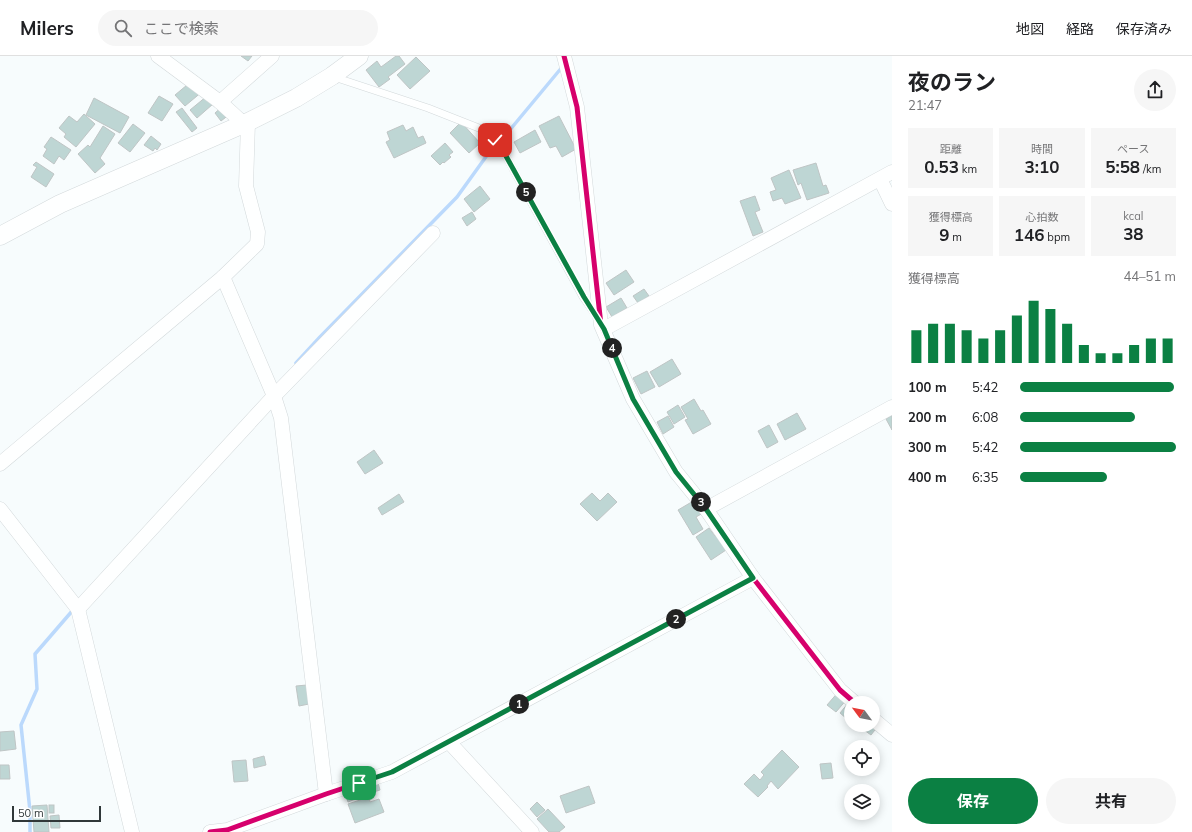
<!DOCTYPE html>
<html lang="ja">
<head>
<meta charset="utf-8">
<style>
  :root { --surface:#fff; --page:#f6f6f6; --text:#202124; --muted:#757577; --line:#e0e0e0; --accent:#0b8043 }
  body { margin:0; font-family:Mulish,"Noto Sans JP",sans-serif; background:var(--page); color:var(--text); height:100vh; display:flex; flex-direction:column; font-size:15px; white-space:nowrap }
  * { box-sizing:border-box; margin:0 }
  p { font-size:13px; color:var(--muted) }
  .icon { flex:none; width:22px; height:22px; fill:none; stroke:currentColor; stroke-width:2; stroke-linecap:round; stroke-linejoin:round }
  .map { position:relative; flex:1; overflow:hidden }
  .drawer { display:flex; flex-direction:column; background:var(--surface); width:300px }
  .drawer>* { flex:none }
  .needle { width:26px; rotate:302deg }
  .controls { position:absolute; left:844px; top:640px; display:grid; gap:8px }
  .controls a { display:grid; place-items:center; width:36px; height:36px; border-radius:50%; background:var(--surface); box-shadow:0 2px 10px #0003; font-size:20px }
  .scale { position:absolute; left:12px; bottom:10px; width:89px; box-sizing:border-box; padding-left:4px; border:2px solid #303839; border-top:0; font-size:11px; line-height:14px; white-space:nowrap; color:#303839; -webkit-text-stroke:3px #fff; paint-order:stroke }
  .pin { position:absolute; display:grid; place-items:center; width:34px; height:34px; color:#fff; margin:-17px; border-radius:8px; box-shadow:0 2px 6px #0006 }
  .km { position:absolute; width:20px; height:20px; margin:-10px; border-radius:50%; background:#222; color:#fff; font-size:11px; line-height:20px; text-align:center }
  .round { display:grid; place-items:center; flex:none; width:42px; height:42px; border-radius:21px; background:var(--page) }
  .headline { display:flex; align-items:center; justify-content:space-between; height:68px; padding:0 16px }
  h1 { font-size:22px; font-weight:700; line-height:30px }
  .metrics { display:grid; grid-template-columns:repeat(3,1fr); gap:6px; height:68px; padding:4px 16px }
  .metrics div { display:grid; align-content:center; border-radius:0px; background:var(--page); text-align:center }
  .metrics b { font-size:17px; font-weight:700 }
  .metrics small { font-size:11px; font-weight:400 }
  .metrics p { font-size:11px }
  .chart { height:112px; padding:8px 16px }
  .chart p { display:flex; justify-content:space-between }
  .chart svg { width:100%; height:72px; margin-top:4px; stroke:var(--accent); stroke-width:6 }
  .action { display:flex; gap:8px; margin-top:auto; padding:8px 16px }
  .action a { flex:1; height:46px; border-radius:24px; background:var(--accent); color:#fff; font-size:16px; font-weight:700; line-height:46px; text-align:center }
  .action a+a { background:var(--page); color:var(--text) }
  ul { padding:0 16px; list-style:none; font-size:13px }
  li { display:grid; grid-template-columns:64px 48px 1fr; align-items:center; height:30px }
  li i { height:10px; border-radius:5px; background:var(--accent) }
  header { display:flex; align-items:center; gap:24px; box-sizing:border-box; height:56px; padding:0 20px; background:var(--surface); border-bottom:1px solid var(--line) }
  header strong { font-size:19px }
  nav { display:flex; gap:22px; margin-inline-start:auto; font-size:14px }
  .search { width:280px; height:36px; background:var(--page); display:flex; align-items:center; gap:10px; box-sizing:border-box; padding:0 14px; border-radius:22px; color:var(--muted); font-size:15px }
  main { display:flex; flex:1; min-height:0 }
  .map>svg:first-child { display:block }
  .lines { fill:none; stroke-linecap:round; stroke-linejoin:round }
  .stream { stroke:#bbd9fc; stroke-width:3.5 }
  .building { fill:#bed6d4; stroke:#bfc5c5 }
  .service-casing { stroke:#d3d9db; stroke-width:8 }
  .minor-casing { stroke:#d3d9db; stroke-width:15 }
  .tertiary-casing { stroke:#d3d9db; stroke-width:19 }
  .service { stroke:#feffff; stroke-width:7 }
  .minor { stroke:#feffff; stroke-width:14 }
  .tertiary { stroke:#feffff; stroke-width:18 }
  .cycleway-casing { stroke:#fff; stroke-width:8 }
  .cycleway { stroke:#d6006c; stroke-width:5 }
  .route-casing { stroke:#fff; stroke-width:8 }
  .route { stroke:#0b8043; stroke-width:5 }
</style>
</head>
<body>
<header>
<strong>Milers</strong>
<div class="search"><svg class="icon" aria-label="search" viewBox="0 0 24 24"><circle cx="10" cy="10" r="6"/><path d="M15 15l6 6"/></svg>ここで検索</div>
<nav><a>地図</a><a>経路</a><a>保存済み</a></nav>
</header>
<main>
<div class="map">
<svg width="892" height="776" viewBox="0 0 892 776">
  <rect width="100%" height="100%" fill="#f7fcfd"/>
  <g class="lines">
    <g class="stream">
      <polyline points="296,307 320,281 457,141 493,91 509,75 563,10"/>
      <polyline points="30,776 30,755 21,669 37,633 35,598 73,554"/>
    </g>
  </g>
  <g class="building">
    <polygon points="241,0 252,0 248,5"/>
    <polygon points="396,0 399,0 405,8 388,21 390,23 379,31 366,14 377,5 381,11"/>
    <polygon points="416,1 430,15 410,33 397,19"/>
    <polygon points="193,24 203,35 185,50 175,39"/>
    <polygon points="159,40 173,48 162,65 148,57"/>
    <polygon points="207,40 213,48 197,62 190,54"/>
    <polygon points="94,42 129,61 120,77 86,59"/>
    <polygon points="223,50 230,58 221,65 215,57"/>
    <polygon points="182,52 197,72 192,76 176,56"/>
    <polygon points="84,58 95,68 76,91 64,81 66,78 59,72 69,60 77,66"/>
    <polygon points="559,60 576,93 562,101 556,90 550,92 539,70"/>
    <polygon points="461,66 480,87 469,97 450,77"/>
    <polygon points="133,68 145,77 130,96 118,87"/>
    <polygon points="403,69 406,75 413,71 418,82 423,80 426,87 394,102 386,86 390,84 387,76"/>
    <polygon points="103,70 115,78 100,102 105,108 95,117 78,98 88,89 90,91"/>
    <polygon points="535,74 541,86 520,97 514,86"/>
    <polygon points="151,80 161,88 157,94 155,92 153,95 144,89"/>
    <polygon points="51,81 71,94 64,104 59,100 54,108 43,100 47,93 44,91"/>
    <polygon points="445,87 453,96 449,99 451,101 444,107 443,106 440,109 431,100"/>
    <polygon points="36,106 54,118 46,131 31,121 37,111 33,109"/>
    <polygon points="816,107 823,130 826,129 829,137 807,144 801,127 798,129 793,114"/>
    <polygon points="789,114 801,142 785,148 782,142 773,145 770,136 776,134 771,122"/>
    <polygon points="480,130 490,143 474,156 464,143"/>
    <polygon points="755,140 760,154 755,156 763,176 753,180 740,145"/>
    <polygon points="472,156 476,163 467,170 462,162"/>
    <polygon points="626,214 634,226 614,239 606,227"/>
    <polygon points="644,233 649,240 638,247 633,240"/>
    <polygon points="621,242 627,252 612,261 606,251"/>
    <polygon points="672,303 681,318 659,331 650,316"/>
    <polygon points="647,315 655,331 641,338 633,322"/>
    <polygon points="694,343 701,355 703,354 711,368 693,378 685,364 688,363 681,351"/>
    <polygon points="678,349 685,361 674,368 667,356"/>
    <polygon points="797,357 806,373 785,384 777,368"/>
    <polygon points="892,359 892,374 886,363"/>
    <polygon points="668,360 674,371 663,378 657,366"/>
    <polygon points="769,369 778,386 767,392 758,375"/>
    <polygon points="374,394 383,407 365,418 357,406"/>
    <polygon points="592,437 600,445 608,437 617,446 597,465 580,448"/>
    <polygon points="399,438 404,446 382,459 378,452"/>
    <polygon points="695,444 703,457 696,461 703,473 693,479 678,454"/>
    <polygon points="709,472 715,480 720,477 729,492 711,504 696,481"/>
    <polygon points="307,629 309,648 299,650 296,630"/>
    <polygon points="840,634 848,642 836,656 827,649"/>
    <polygon points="849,646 851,648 851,658 847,663 840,657"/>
    <polygon points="857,669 873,669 878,670 871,679"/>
    <polygon points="14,675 16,693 0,695 0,676"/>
    <polygon points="782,694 799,711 778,733 771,725 767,730 768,731 758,741 744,728 754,718 760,724 764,719 761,716"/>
    <polygon points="264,700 266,709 254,712 253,703"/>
    <polygon points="246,704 248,725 234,726 232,705"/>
    <polygon points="831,707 833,722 822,723 820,708"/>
    <polygon points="0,709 9,709 10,723 0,723"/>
    <polygon points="375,716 380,734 367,738 361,721"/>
    <polygon points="360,723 365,739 348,746 342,729"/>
    <polygon points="589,730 595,747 566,757 560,740"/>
    <polygon points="369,741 370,746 379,743 384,756 355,767 348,748"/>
    <polygon points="537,746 545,754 537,761 530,753"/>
    <polygon points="47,749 49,776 34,776 32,750"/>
    <rect x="49" y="749" width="5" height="8"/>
    <polygon points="548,753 565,771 559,776 549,776 537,763"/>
    <polygon points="59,759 60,772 51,772 50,760"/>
  </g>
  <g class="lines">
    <g class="service-casing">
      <polyline id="service" points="334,21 428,52 489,76 501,91 583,241 597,261"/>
    </g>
    <g class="minor-casing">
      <g id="minor">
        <polyline points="158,0 220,46 243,67"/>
        <polyline points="564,0 577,51 601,269 633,343 676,416 706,453 753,522 840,634 855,647"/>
        <polyline points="220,46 272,0"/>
        <polyline points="880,123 892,148"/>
        <polyline points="223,221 274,340 281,362 326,738"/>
        <polyline points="604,273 892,116"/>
        <polyline points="0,408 223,221 257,188 258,176 246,130 248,66"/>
        <polyline points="0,453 78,553 132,776"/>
        <polyline points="706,453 892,351"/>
        <polyline points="78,553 274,340 433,177"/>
        <polyline points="873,663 892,679"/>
        <polyline points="449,686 532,776"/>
        <polyline points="210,776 227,774 326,738 392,716 753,522"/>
      </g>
    </g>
    <g class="tertiary-casing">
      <polyline id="tertiary" points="0,180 60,148 248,66 296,42 332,20 359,0"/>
    </g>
    <use href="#service" class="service"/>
    <use href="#minor" class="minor"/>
    <use href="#tertiary" class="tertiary"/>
    <g class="cycleway-casing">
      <g id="cycleway">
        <polyline points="564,0 577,51 601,269 633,343 676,416 706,453 753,522 840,634 855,647"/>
        <polyline points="210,776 227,774 326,738 392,716 753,522"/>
      </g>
    </g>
    <use href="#cycleway" class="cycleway"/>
  </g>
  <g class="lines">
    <g class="route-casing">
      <polyline id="route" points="359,727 392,716 753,522 706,453 676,416 633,343 604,273 584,241 501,91 495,84"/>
    </g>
    <use href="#route" class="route"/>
  </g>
</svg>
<div class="controls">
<a><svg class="needle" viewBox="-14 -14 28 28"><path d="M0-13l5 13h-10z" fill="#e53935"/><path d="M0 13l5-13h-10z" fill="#757577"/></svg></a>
<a><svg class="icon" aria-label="locate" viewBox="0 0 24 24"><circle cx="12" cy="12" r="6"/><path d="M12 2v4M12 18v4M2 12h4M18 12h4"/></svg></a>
<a><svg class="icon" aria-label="layers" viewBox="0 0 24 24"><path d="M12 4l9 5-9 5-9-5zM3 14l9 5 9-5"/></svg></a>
</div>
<div class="scale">50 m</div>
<div class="pin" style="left:359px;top:727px;background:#1e9e55"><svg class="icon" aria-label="arrive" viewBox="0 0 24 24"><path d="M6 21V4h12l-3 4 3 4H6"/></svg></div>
<div class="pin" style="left:495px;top:84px;background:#d93025"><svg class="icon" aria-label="check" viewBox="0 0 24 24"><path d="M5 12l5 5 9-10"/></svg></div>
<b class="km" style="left:519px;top:648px">1</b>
<b class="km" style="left:676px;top:563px">2</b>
<b class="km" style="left:701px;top:446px">3</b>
<b class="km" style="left:612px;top:292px">4</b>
<b class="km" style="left:526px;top:136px">5</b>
</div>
<section class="drawer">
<div class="headline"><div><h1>夜のラン</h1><p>21:47</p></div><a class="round"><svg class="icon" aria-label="share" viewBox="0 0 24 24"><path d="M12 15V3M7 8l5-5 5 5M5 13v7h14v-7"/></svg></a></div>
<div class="metrics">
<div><p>距離</p><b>0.53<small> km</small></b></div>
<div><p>時間</p><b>3:10</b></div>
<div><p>ペース</p><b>5:58<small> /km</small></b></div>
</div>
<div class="metrics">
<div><p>獲得標高</p><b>9<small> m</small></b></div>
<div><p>心拍数</p><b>146<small> bpm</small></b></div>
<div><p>kcal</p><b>38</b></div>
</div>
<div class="chart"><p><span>獲得標高</span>44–51 m</p>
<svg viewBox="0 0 160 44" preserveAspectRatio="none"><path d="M5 44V24M15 44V20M25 44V20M35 44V24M45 44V29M55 44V24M65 44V15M75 44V6M85 44V11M95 44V20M105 44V33M115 44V38M125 44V38M135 44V33M145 44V29M155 44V29"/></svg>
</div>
<ul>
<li><b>100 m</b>5:42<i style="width:99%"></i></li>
<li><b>200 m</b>6:08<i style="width:74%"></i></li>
<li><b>300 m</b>5:42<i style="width:100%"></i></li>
<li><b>400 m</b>6:35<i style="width:56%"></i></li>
</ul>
<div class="action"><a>保存</a><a>共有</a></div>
</section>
</main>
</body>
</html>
